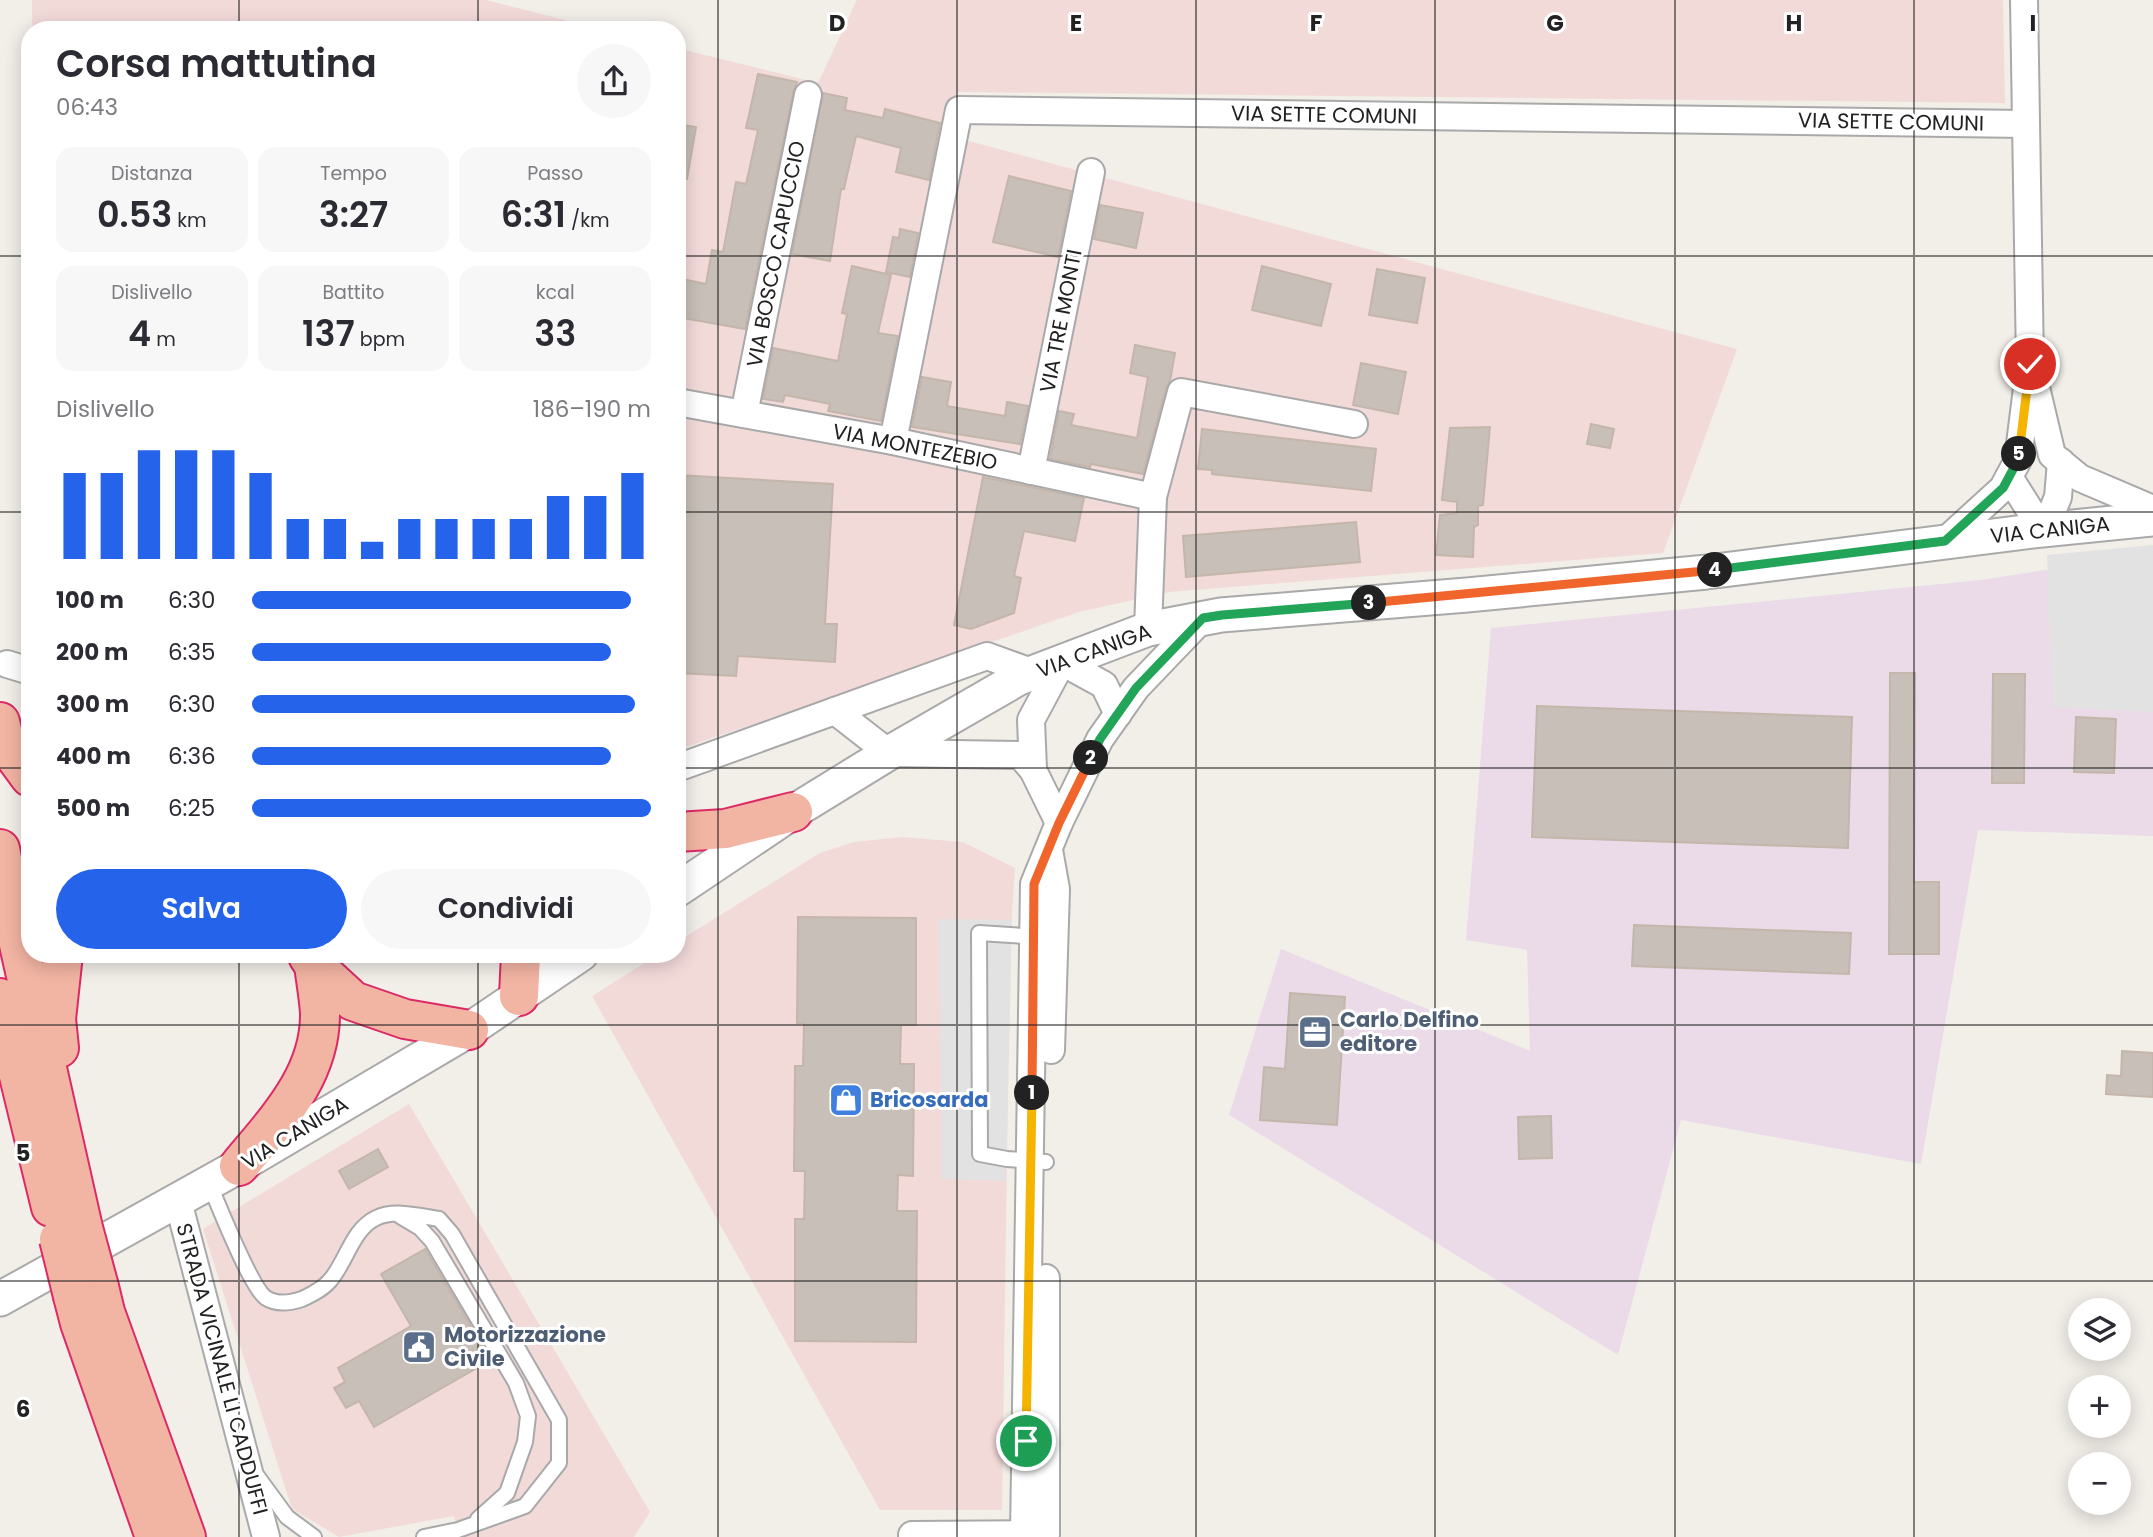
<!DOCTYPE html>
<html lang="it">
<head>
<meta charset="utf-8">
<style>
  :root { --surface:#fff; --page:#f7f7f7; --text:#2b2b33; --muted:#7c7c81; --accent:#2563eb }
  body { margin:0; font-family:Poppins,sans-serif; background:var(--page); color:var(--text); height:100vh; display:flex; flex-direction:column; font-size:26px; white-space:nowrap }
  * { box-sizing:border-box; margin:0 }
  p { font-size:23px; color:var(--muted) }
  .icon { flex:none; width:38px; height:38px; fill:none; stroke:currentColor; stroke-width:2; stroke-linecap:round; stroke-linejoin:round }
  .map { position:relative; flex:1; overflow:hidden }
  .details { position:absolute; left:21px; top:21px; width:665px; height:942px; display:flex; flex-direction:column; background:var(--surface); border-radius:28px; box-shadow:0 4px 18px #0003 }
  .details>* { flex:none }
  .fabs { position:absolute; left:2068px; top:1298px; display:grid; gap:14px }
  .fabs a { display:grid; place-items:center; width:63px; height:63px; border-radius:50%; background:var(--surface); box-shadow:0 4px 18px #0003; font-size:35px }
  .pin { position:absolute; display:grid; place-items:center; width:60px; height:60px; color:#fff; margin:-30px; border:4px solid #fff; border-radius:50%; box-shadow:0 2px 7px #0007 }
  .km { position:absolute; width:35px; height:35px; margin:-18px; border-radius:50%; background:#222; color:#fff; font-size:19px; line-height:35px; text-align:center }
  .round { display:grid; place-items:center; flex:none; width:74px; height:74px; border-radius:37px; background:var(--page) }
  .overview { display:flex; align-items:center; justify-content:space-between; height:119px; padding:0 35px }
  h1 { font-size:38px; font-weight:600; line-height:52px }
  .metrics { display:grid; grid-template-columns:repeat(3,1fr); gap:10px; height:119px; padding:7px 35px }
  .metrics div { display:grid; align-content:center; border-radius:18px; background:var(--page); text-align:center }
  .metrics b { font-size:35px; font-weight:600 }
  .metrics small { font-size:19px; font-weight:400 }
  .metrics p { font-size:19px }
  .chart { height:196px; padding:14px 35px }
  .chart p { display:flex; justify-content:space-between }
  .chart svg { width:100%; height:126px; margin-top:7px; stroke:var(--accent); stroke-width:6 }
  .action { display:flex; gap:14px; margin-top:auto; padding:14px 35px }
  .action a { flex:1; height:80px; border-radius:42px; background:var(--accent); color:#fff; font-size:28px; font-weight:600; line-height:80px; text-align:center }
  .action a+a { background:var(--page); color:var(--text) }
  ul { padding:0 35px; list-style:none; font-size:23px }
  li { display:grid; grid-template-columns:112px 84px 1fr; align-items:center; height:52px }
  li i { height:18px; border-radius:9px; background:var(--accent) }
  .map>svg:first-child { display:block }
  .commercial { fill:#f2dad9 }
  .industrial { fill:#ebdbe8 }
  .parking { fill:#e2e2e2 }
  .building { fill:#c7bfb8; stroke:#c4b6ab; stroke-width:2 }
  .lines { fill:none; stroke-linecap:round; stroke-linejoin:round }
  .service-casing { stroke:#a9a9a9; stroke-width:18 }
  .minor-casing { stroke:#a9a9a9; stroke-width:30 }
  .tertiary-casing { stroke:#a9a9a9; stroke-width:37 }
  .trunk-casing { stroke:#dc2a67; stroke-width:42 }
  .service { stroke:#fff; stroke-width:14 }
  .minor { stroke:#fff; stroke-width:26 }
  .tertiary { stroke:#fff; stroke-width:33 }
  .trunk { stroke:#f2b4a3; stroke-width:38 }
  .trunk-bridge-casing { stroke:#dc2a67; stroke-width:42; stroke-linecap:butt }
  .trunk-bridge { stroke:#f2b4a3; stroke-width:38 }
  .split-1-casing { stroke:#fff; stroke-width:14 }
  .split-2-casing { stroke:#fff; stroke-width:14 }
  .split-3-casing { stroke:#fff; stroke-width:14 }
  .split-4-casing { stroke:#fff; stroke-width:14 }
  .split-5-casing { stroke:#fff; stroke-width:14 }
  .split-6-casing { stroke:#fff; stroke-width:14 }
  .split-1 { stroke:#f5b400; stroke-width:9 }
  .split-2 { stroke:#f0652b; stroke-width:9 }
  .split-3 { stroke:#22a559; stroke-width:9 }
  .split-4 { stroke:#f0652b; stroke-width:9 }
  .split-5 { stroke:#22a559; stroke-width:9 }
  .split-6 { stroke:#f5b400; stroke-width:9 }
  .grid { fill:none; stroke:#222; stroke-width:2; stroke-opacity:0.55 }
  .labels { text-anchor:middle; stroke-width:6; stroke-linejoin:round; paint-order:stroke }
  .street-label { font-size:21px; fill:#222; stroke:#fff }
  .service-label { font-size:21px; font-weight:bold; fill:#4e5e75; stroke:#fff; text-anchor:start }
  .shop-label { font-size:21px; font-weight:bold; fill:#366cbe; stroke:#fff; text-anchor:start }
  .grid-label { font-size:23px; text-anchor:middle; font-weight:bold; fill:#222; stroke:#fff; stroke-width:6; stroke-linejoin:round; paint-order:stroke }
</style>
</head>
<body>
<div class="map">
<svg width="2153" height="1537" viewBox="0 0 2153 1537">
  <rect width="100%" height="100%" fill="#f2efe9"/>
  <g class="commercial">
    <polygon points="32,0 486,0 604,30 32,30"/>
    <polygon points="857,0 2003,0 2005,103 958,92 947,135 1737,349 1663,553 1169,592 1079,612 677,750 677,48 818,83"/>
    <polygon points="902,837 963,842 1015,868 1010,945 1002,1510 880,1510 592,996 659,954 677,954 677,942 820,853 854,842"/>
    <polygon points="409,1104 650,1512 634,1537 460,1537 454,1516 339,1537 292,1509 203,1229"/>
  </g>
  <polygon class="industrial" points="2153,553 2153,836 1978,830 1921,1164 1681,1120 1618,1355 1229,1115 1281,949 1530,1051 1527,950 1466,940 1491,628 1981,580"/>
  <g class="parking">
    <polygon points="2153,545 2153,712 2052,707 2047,555"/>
    <polygon points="939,919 1012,920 1006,1181 942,1179"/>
  </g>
  <g class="building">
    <polygon points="758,74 797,82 793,92 745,329 677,317 677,278 706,284 712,250 723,252 736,182 746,184 758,130 746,128"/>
    <polygon points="823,93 847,98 845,110 883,118 885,109 940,123 929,180 896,172 901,148 856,136 844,189 841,189 830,261 792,254"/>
    <polygon points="677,124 696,127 687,179 677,178"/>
    <polygon points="1009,176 1071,191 1058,257 993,242"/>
    <polygon points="1100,205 1143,213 1136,248 1094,239"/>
    <polygon points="900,229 918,233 910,277 886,272 893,237 899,238"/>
    <polygon points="852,266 891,275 878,333 898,336 881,421 828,411 830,404 785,395 783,402 763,399 773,348 838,361 847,314 842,313"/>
    <polygon points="1262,266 1331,284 1321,326 1252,310"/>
    <polygon points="1377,269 1425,278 1417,323 1369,315"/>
    <polygon points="1135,345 1175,353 1170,381 1166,388 1143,474 1091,464 1090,467 1050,459 1059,411 1074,414 1071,425 1137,438 1148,377 1130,373"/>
    <polygon points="1361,363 1406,372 1398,414 1353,405"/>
    <polygon points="922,377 951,382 947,406 1005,416 1007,402 1028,406 1020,444 912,427"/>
    <polygon points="1591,424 1614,429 1610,448 1587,444"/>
    <polygon points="1490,427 1483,505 1478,506 1478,525 1474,527 1473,557 1436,555 1440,515 1457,513 1457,502 1442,500 1450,428"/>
    <polygon points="1202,429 1376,449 1371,491 1212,474 1212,470 1198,469"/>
    <polygon points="677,475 833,484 825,624 837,624 835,662 738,656 736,676 677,673"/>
    <polygon points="983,477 1084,498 1075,541 1024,531 1014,576 1021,578 1014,613 971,629 954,625"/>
    <polygon points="1356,522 1360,562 1186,577 1183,536"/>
    <polygon points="1890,673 1915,673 1914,882 1939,882 1939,954 1889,954"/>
    <polygon points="1993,674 2025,674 2024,783 1992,783"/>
    <polygon points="1537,706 1852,717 1848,848 1532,837"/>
    <polygon points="2076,717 2116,719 2114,773 2074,772"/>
    <polygon points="798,917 916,918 916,1025 901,1025 900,1064 914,1064 913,1176 898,1175 897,1211 917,1211 916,1342 795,1341 795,1219 804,1219 805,1171 794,1171 795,1066 803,1066 804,1023 797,1023"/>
    <polygon points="1634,925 1851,933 1849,974 1632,966"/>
    <polygon points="1290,993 1345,997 1337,1125 1260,1120 1264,1067 1285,1069"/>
    <polygon points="2122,1051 2153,1053 2153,1097 2106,1094 2107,1075 2121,1076"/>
    <polygon points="1551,1116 1552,1158 1519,1159 1518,1117"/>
    <polygon points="378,1149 388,1167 349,1189 339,1171"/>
    <polygon points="425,1249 491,1360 374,1427 359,1401 346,1408 334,1388 345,1382 338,1368 411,1326 381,1274"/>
  </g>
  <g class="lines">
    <g class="service-casing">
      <g id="service">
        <polyline points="1039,937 979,933 980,1154 1007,1159 1046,1162"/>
        <path d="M 209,1183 C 218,1204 251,1288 266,1298 C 277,1305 290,1303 302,1299 C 313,1294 325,1288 332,1278 C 347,1259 353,1229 376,1218 C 394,1209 420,1216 439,1219 L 452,1234 L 559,1420 L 559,1463 L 525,1506 L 458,1530 L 424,1537"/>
        <polyline points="400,1216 420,1228 432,1241 516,1383 528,1416 525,1442 507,1493 478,1519"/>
        <polyline points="257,1476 287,1517 314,1537"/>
      </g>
    </g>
    <g class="minor-casing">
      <g id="minor">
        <polyline points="2034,379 2052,455 2080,478 2153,509"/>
        <polyline points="677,402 893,441 1153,497 1148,629"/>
        <polyline points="744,414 808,95"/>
        <polyline points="893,441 959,110 2026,124"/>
        <polyline points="1031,471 1091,172"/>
        <polyline points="2009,477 2038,523 2045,529 2058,497 2061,462"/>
        <polyline points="1153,497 1181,392 1354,424"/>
        <polyline points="1945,541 2003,488 2018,460 2030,364 2024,0"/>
        <polyline points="7,664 30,671"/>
        <polyline points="835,711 889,753 1020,755 1033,770 1059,823"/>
        <polyline points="677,768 987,656 1034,673"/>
        <polyline points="1033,770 1031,720 1062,662 1104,685 1118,714"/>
        <polyline points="1049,850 1056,889 1051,1050"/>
        <polyline points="178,1201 266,1537"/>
        <polyline points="1024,1534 1034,884 1059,823 1100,739 1136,688 1203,618"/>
        <polyline points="912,1535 1046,1534 1046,1278"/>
      </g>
    </g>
    <g class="tertiary-casing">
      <g id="tertiary">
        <polyline points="677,890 793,812 889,753 1019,678 1148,629 1221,615 1467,595 1707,572 2032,531 2153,519"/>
        <polyline points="0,1299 239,1166 469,1030 581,954"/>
      </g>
    </g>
    <g class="trunk-casing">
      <g id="trunk">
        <polyline points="0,722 5,743 30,777"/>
        <polyline points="677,832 725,829 793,812"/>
        <polyline points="0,849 18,940 83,1228"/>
        <polyline points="308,956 314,965 353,1001 405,1019 469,1030"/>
        <polyline points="519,996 521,954"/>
        <polyline points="0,998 51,1207"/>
        <polyline points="59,1048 56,1019 63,954"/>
        <path d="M 239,1166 C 276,1121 321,1076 320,1013 C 319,997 316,981 314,965"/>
        <polyline points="99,1287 105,1312 186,1537"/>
        <polyline points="73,1296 80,1323 155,1537"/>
      </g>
    </g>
    <use href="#service" class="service"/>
    <use href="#minor" class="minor"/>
    <use href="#tertiary" class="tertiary"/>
    <use href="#trunk" class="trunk"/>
    <g class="trunk-bridge-casing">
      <g id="trunk-bridge">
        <polyline points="83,1228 99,1287"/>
        <polyline points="59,1239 73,1296"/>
      </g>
    </g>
    <use href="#trunk-bridge" class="trunk-bridge"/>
  </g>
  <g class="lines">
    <g class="split-1-casing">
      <polyline id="split-1" points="1026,1441 1032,1093"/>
    </g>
    <g class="split-2-casing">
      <polyline id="split-2" points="1032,1093 1034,884 1059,823 1091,758"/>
    </g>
    <g class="split-3-casing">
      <polyline id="split-3" points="1091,758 1100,739 1136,688 1203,618 1222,615 1369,603"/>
    </g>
    <g class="split-4-casing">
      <polyline id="split-4" points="1369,603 1715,570"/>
    </g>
    <g class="split-5-casing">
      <polyline id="split-5" points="1715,570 1945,541 2003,488 2018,460 2019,454"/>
    </g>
    <g class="split-6-casing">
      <polyline id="split-6" points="2019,454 2030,364"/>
    </g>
    <use href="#split-1" class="split-1"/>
    <use href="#split-2" class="split-2"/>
    <use href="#split-3" class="split-3"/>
    <use href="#split-4" class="split-4"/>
    <use href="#split-5" class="split-5"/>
    <use href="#split-6" class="split-6"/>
  </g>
  <path class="grid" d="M 239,0 L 239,30M 478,0 L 478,30M 718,0 L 718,1537M 957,0 L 957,1537M 1196,0 L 1196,1537M 1435,0 L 1435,1537M 1675,0 L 1675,1537M 1914,0 L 1914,1537M 0,256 L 30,256M 677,256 L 2153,256M 0,512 L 30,512M 677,512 L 2153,512M 0,768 L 30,768M 677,768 L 2153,768M 239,954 L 239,1537M 478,954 L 478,1537M 0,1025 L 2153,1025M 0,1281 L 2153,1281"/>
  <defs>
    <g id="office-square" transform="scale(1.75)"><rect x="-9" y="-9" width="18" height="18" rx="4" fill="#5c6f8a" stroke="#fff"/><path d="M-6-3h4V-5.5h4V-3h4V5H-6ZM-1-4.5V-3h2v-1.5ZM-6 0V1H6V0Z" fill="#fff"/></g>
    <g id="shop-square" transform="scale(1.75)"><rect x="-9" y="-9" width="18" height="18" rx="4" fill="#3f7fe0" stroke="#fff"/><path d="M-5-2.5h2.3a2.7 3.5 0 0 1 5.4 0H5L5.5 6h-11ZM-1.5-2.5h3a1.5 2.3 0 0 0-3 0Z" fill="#fff"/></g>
    <g id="civic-square" transform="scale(1.75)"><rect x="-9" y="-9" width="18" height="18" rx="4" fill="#5c6f8a" stroke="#fff"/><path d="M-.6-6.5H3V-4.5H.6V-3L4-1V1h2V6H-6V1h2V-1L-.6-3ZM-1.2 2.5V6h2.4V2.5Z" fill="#fff"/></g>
  </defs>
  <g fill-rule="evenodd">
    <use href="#office-square" x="1315" y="1032"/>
    <use href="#shop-square" x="846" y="1100"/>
    <use href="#civic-square" x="419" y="1347"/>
  </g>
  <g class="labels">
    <g class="street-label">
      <text transform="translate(1324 115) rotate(1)" y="7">VIA SETTE COMUNI</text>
      <text transform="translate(1891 122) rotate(1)" y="7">VIA SETTE COMUNI</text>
      <text transform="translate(776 254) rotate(-79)" y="7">VIA BOSCO CAPUCCIO</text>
      <text transform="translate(1061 321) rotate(-79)" y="7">VIA TRE MONTI</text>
      <text transform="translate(915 447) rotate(11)" y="7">VIA MONTEZEBIO</text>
      <text transform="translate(2050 530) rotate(-6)" y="7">VIA CANIGA</text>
      <text transform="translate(1094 651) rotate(-20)" y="7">VIA CANIGA</text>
      <text transform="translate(295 1133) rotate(-31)" y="7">VIA CANIGA</text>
      <text transform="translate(222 1369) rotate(75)" y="7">STRADA VICINALE LI CADDUFFI</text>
    </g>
    <g class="service-label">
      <text x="1340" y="1027">Carlo Delfino<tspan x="1340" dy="24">editore</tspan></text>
      <text x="444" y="1342">Motorizzazione<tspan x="444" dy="24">Civile</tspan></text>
    </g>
    <g class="shop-label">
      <text x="870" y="1107">Bricosarda</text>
    </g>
  </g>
  <g class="grid-label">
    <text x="837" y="31">D</text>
    <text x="1076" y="31">E</text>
    <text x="1316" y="31">F</text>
    <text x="1555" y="31">G</text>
    <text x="1794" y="31">H</text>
    <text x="2033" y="31">I</text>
    <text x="23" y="1161">5</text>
    <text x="23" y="1417">6</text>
  </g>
</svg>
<div class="fabs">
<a><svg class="icon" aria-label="layers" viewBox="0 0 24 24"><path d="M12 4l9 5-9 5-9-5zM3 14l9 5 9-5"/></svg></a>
<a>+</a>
<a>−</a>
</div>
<div class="pin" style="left:1026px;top:1441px;background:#1e9e55"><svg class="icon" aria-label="arrive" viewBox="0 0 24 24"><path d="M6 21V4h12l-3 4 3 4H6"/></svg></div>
<div class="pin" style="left:2030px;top:364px;background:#d93025"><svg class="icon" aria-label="check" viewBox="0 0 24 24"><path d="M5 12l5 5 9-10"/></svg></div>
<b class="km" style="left:1032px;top:1093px">1</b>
<b class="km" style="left:1091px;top:758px">2</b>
<b class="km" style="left:1369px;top:603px">3</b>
<b class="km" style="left:1715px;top:570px">4</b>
<b class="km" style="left:2019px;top:454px">5</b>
<section class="details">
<div class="overview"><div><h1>Corsa mattutina</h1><p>06:43</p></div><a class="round"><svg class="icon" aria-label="share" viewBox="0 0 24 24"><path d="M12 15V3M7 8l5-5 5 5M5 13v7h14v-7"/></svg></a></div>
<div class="metrics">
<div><p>Distanza</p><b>0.53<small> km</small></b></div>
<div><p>Tempo</p><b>3:27</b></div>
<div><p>Passo</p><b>6:31<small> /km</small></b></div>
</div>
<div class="metrics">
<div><p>Dislivello</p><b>4<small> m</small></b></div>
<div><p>Battito</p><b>137<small> bpm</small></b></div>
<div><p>kcal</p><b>33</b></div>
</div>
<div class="chart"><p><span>Dislivello</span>186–190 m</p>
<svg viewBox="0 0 160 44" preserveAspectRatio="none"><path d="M5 44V14M15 44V14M25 44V6M35 44V6M45 44V6M55 44V14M65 44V30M75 44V30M85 44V38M95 44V30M105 44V30M115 44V30M125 44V30M135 44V22M145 44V22M155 44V14"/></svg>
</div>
<ul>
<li><b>100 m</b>6:30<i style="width:95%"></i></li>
<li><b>200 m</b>6:35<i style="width:90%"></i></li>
<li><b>300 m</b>6:30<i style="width:96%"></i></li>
<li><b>400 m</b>6:36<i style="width:90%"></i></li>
<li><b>500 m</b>6:25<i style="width:100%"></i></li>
</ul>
<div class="action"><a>Salva</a><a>Condividi</a></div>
</section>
</div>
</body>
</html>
